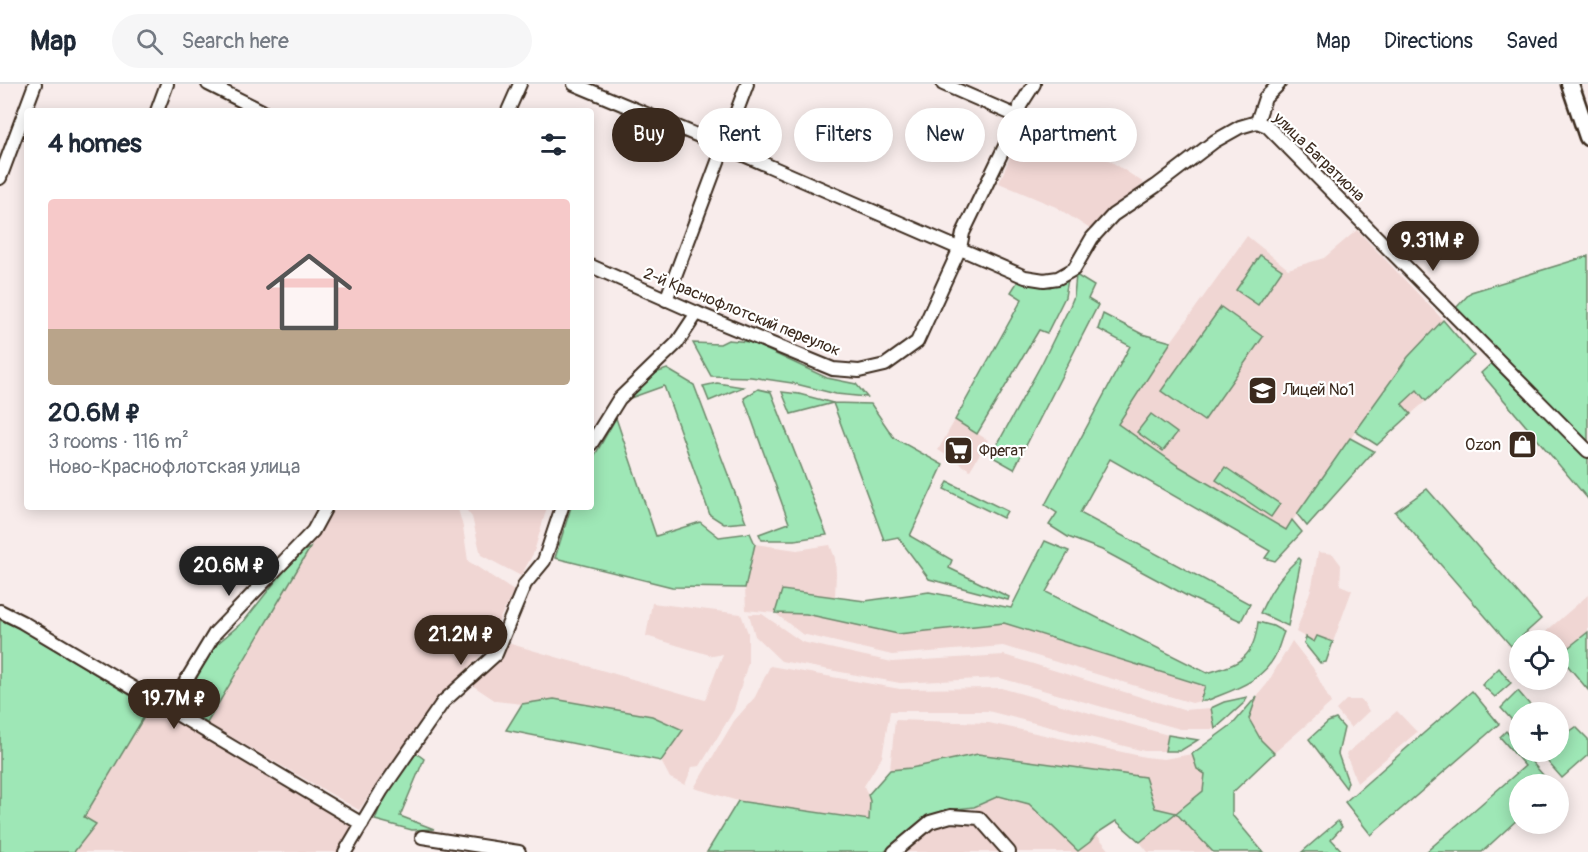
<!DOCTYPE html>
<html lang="en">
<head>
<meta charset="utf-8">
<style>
  body { margin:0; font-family:Pangolin,sans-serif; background:#f6f6f7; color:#1f2937; height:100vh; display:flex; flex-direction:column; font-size:22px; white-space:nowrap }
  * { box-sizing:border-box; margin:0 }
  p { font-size:20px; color:#747a83 }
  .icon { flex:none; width:33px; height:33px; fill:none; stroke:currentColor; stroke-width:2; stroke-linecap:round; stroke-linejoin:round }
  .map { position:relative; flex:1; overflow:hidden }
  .drawer { position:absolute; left:24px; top:24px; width:570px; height:402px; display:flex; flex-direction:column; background:#fff; border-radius:6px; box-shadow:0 3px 15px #0003 }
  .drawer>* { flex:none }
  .top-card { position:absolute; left:612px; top:24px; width:570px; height:54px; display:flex; gap:12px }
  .fabs { position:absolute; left:1509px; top:546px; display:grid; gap:12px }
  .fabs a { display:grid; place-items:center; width:60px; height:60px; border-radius:50%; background:#fff; box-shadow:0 3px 15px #0003; font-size:30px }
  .price { position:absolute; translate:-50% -51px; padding:0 14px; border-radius:21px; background:#3b2a1e; color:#fff; font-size:20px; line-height:39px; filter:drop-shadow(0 2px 3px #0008) }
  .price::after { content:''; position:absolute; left:50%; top:36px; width:18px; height:14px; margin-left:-9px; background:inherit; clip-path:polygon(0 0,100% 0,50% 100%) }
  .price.selected { background:#222; color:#fff }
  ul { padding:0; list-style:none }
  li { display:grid; align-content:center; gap:12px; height:318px; padding:0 24px }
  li+li { border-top:2px solid #e0e1e3 }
  li span { display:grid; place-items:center; height:186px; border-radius:6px; color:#555 }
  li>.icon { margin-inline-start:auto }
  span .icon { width:108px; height:108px; fill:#fffc; stroke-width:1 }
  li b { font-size:26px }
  h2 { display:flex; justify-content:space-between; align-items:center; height:72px; padding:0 24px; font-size:26px }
  .tag { padding:0 21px; border-radius:27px; background:#fff; box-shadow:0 3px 15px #0003; font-size:21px; line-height:54px }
  .tag.selected { background:#3b2a1e; color:#fff }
  header { display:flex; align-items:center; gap:36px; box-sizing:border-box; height:84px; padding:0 30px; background:#fff; border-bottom:2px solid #e0e1e3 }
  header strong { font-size:28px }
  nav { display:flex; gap:33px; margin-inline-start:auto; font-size:21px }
  .search { width:420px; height:54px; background:#f6f6f7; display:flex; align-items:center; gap:15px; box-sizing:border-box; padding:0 21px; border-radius:33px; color:#747a83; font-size:22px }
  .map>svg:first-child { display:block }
  .built { fill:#f0d6d3 }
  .green { fill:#9ee7b6; stroke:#6c886a; stroke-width:1.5 }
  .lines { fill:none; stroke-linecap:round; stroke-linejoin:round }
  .minor-casing { stroke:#3b2a1e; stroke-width:16 }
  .tertiary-casing { stroke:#3b2a1e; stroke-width:21 }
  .minor { stroke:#fff; stroke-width:12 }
  .tertiary { stroke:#fff; stroke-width:16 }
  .labels { text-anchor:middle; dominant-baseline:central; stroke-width:4.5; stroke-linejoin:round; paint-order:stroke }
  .street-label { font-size:16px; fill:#3b2a1e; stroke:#fff }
  .poi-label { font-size:16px; fill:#3b2a1e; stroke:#fff; text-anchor:start }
</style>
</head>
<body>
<header>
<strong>Map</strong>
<div class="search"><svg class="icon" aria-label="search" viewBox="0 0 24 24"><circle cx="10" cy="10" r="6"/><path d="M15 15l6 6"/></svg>Search here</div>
<nav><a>Map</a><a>Directions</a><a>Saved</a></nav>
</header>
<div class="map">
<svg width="1588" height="768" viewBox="0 0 1588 768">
  <rect width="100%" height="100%" fill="#f8eceb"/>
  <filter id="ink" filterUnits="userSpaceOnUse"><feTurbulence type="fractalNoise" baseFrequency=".0167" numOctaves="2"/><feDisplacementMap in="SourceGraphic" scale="12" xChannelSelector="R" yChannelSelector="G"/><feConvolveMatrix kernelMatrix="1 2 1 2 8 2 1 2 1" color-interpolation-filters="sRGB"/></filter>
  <g filter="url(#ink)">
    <g class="built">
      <path d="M1027 33 1052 42 1078 56 1144 99 1090 145 1056 123 999 99Z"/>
      <path d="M1357 146 1443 236 1408 273 1286 446 1177 381 1117 340 1171 258 1247 152 1288 185 1324 174Z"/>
      <path d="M1417 306 1426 317 1411 330 1401 320Z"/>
      <path d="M955 336 988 356 970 386 938 366Z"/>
      <path d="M334 423H454L458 425 463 443 468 477 514 507 481 571 432 622 359 726 207 639Z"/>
      <path d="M464 423H547L534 468 521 492 481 471 472 433Z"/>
      <path d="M755 460 797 466 830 461 835 474 836 490 835 513 783 506 775 529 806 530 898 550 1004 539 1205 603 1200 617 1192 619 1003 562 892 571 802 550 775 529 746 526 745 504Z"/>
      <path d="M1318 468 1333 470 1341 481 1340 501 1352 506 1333 558 1317 552 1314 558 1296 548 1312 502Z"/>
      <path d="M1588 511V548L1559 571 1558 556H1547L1542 551Z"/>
      <path d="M652 519 741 530 748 549V579L734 626 700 682 692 683 685 701 670 694 661 677 683 646 554 615 522 620 496 617 469 599 504 558 705 616 723 570 713 572 646 552Z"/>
      <path d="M749 530H762L802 558 892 578 1004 571 1183 626 1211 624 1215 645H1180L1000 594 900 599 781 577 755 552Z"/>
      <path d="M1292 557 1313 584 1331 619 1274 669 1261 656 1249 635 1257 612 1267 600Z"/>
      <path d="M770 582 900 605 1001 604 1168 651 1165 667H1144L988 627H890L882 673 864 702 870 717 869 736 738 717 694 704 734 637 755 613Z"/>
      <path d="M1346 616H1362L1369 627 1351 644 1336 626Z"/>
      <path d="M150 623 354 741 338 768H74L95 741 84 733Z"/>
      <path d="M1397 627 1417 648 1357 699 1346 670Z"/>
      <path d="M895 636 989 639 1145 673 1164 675 1192 670 1197 685 1205 690 1203 707 1177 729 1213 768H1148L1140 758 1175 729 911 684 890 686Z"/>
      <path d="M999 712 1029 720 1078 767 1090 758 1096 750 1111 768H1012L974 723Z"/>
      <path d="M974 737 1001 768H903L931 743Z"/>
    </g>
    <g class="green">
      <path d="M1260 171 1282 186 1258 221 1236 206Z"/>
      <path d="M1588 172V360L1456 224 1471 208Z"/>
      <path d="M1076 191 1094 202 1088 215 1098 221 1014 385 991 372 1042 279 1070 222 1074 212Z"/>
      <path d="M1068 195 1065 213 1047 249 1039 246 977 350 955 336 1022 215 1011 208 1018 197 1050 203Z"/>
      <path d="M1221 223 1263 253 1204 337 1161 307Z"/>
      <path d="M1103 230 1142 250 1171 258 1118 340 1177 381 1286 446 1292 436 1302 448 1275 477 1265 474 1270 467 1110 375 1080 429 1250 520 1241 537 1189 513 1102 466 1068 453 1049 441 1057 429 1045 421 1130 262 1098 245Z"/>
      <path d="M1443 236 1474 272 1426 317 1417 306 1402 320 1411 330 1377 361 1355 347 1408 273Z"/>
      <path d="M728 256 750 258 827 294 856 300 867 313 836 310 792 299 751 293 711 292 693 259 720 260Z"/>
      <path d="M1493 278 1588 374V415L1481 289Z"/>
      <path d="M667 285 694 301 746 438 724 440 710 431 664 302 622 317 650 291Z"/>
      <path d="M717 299 743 303 709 317 703 302Z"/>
      <path d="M758 305 771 308 827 451 795 456H762L759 450 789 439 744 314Z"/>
      <path d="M782 308 799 310 833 319 871 320 894 354 943 381 910 452 952 476 949 484 1009 513 1008 516 929 495 898 453 884 456 833 319 791 330Z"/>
      <path d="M1151 330 1177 349 1163 367 1137 348Z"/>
      <path d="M616 334 656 452 700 438 719 453 750 449 755 460 745 504 672 503 555 474 571 423H591V378Z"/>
      <path d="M1350 354 1374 367 1307 442 1297 430Z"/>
      <path d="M1225 383 1280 420 1271 433 1216 396Z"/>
      <path d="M948 398 1007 427 1003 434 944 405Z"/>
      <path d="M1427 405 1541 535 1511 562 1395 428Z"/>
      <path d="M1045 457 1069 467 1046 508 1207 589C1240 580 1254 574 1258 538L1273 542 1284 548C1281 555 1279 563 1276 570 1263 598 1232 606 1206 617H1200L1205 602 1004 539 898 550 806 530 775 529 782 506 865 517 929 508 1011 524Z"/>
      <path d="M310 464 207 639 192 629 188 611 203 581 217 560 245 536 297 470Z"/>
      <path d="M1299 474 1301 476 1288 542 1260 529C1270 507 1281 490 1299 474Z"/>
      <path d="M0 536 19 544 150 623 84 733 96 740 74 768H0Z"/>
      <path d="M1588 548V606L1559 571Z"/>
      <path d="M1317 552 1333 558 1326 578 1320 579 1304 559 1306 553 1314 558Z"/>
      <path d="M1499 584 1511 599 1495 613 1482 601Z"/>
      <path d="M1472 607 1499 640 1371 751 1345 718Z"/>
      <path d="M1518 607 1536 628H1520L1519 644 1501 624Z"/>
      <path d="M1257 612 1249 635 1261 656 1274 669 1232 709V731L1263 768H1213L1176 729 1140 758 1116 737 1096 750 1090 758 1078 767 1029 720 999 712 974 723 948 726 922 737 884 768H707L738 717 869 736 870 717 868 711 890 686 911 684 978 670 1145 693 1155 724 1176 729 1203 707 1205 690 1197 685 1192 670 1234 639Z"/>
      <path d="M1247 613 1245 618 1215 645 1211 624 1224 618Z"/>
      <path d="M554 615 652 632 683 646 661 677 506 646 522 620Z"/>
      <path d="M1336 635 1344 644 1338 670 1348 698 1346 704 1309 655 1328 638Z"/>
      <path d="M1576 643 1588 655V671L1562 694 1539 668H1558L1559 655Z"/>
      <path d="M1506 647 1519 663 1520 668H1523L1551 700H1520L1519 734 1482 768H1426L1525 682 1500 653Z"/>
      <path d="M1168 651 1198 656 1180 667H1165Z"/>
      <path d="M416 669 424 675 400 732 434 745 412 746 375 736 384 712Z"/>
      <path d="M1338 737 1342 743 1331 755 1343 768H1302Z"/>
    </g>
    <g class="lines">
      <defs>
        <g id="minor">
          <path d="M208 0 262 27"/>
          <path d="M574 0 723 62 1025 193 1044 196 1058 194 1074 185 1092 154 1113 131 1156 102 1215 57 1240 43 1257 38 1267 42 1588 367"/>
          <path d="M943 0 1019 33"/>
          <path d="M157 27 167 0"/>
          <path d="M508 27 520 0"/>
          <path d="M1257 38 1265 14 1279 0"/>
          <path d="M0 94 35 0"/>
          <path d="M591 182 697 229 833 285 859 287 885 281 917 258 960 164 963 149 1019 33 1020 22 1034 0"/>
          <path d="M666 216 747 0"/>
          <path d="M591 360 619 315 677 259 697 229"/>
          <path d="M0 527 22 538 362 740"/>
          <path d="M169 625 215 549 313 447 326 423"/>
          <path d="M422 753 519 768"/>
          <path d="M345 768 382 706 443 618 496 570 525 500 544 477 562 423"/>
          <path d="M894 768 930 738 951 732 979 734 1009 768"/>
        </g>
        <path id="tertiary" d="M1570 0 1588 53"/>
      </defs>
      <use href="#minor" class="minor-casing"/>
      <use href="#tertiary" class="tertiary-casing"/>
      <use href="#minor" class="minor"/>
      <use href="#tertiary" class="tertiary"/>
    </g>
  </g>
  <defs>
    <symbol id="school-square" viewBox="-11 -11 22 22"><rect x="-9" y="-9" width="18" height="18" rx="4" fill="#3b2a1e" stroke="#fff"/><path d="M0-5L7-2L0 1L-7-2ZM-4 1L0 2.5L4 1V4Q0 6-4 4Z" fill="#fff"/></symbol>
    <symbol id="shop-square" viewBox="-11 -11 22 22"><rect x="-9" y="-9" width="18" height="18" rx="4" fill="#3b2a1e" stroke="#fff"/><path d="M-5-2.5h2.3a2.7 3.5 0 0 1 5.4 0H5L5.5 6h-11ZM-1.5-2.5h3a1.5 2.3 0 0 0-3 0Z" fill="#fff"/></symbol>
    <symbol id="supermarket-square" viewBox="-11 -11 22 22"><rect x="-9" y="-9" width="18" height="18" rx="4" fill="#3b2a1e" stroke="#fff"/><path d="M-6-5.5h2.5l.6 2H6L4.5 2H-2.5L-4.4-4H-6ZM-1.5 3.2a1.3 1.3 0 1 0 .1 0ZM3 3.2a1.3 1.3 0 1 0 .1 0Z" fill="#fff"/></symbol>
  </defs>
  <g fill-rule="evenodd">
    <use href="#school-square" x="1246" y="290" width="33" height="33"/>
    <use href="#shop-square" x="1506" y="344" width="33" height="33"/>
    <use href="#supermarket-square" x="942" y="350" width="33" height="33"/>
  </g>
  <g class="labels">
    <g class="street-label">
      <text transform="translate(1319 73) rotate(44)">улица Багратиона</text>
      <text transform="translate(742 228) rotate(22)">2-й Краснофлотский переулок</text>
    </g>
    <g class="poi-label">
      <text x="1283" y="306">Лицей №1</text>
      <text x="1501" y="361" text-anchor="end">Ozon</text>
      <text x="979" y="367">Фрегат</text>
    </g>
  </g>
</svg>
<div class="fabs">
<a><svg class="icon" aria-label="locate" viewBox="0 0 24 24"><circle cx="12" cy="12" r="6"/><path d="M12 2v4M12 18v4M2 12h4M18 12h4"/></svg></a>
<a>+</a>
<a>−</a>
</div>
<b class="price" style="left:1433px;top:188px">9.31M ₽</b>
<b class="price selected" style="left:229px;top:513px">20.6M ₽</b>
<b class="price" style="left:461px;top:582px">21.2M ₽</b>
<b class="price" style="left:174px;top:646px">19.7M ₽</b>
<div class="top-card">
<a class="tag selected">Buy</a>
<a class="tag">Rent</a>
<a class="tag">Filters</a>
<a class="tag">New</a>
<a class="tag">Apartment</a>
</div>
<section class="drawer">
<h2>4 homes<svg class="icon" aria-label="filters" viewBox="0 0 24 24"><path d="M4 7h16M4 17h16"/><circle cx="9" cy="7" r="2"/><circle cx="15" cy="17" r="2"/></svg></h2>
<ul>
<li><span style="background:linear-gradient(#f6c9c9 70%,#b9a48a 0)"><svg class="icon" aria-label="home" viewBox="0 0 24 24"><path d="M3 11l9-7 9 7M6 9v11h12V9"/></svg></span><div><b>20.6M ₽</b><p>3 rooms · 116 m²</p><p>Ново-Краснофлотская улица</p></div></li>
</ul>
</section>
</div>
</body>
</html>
